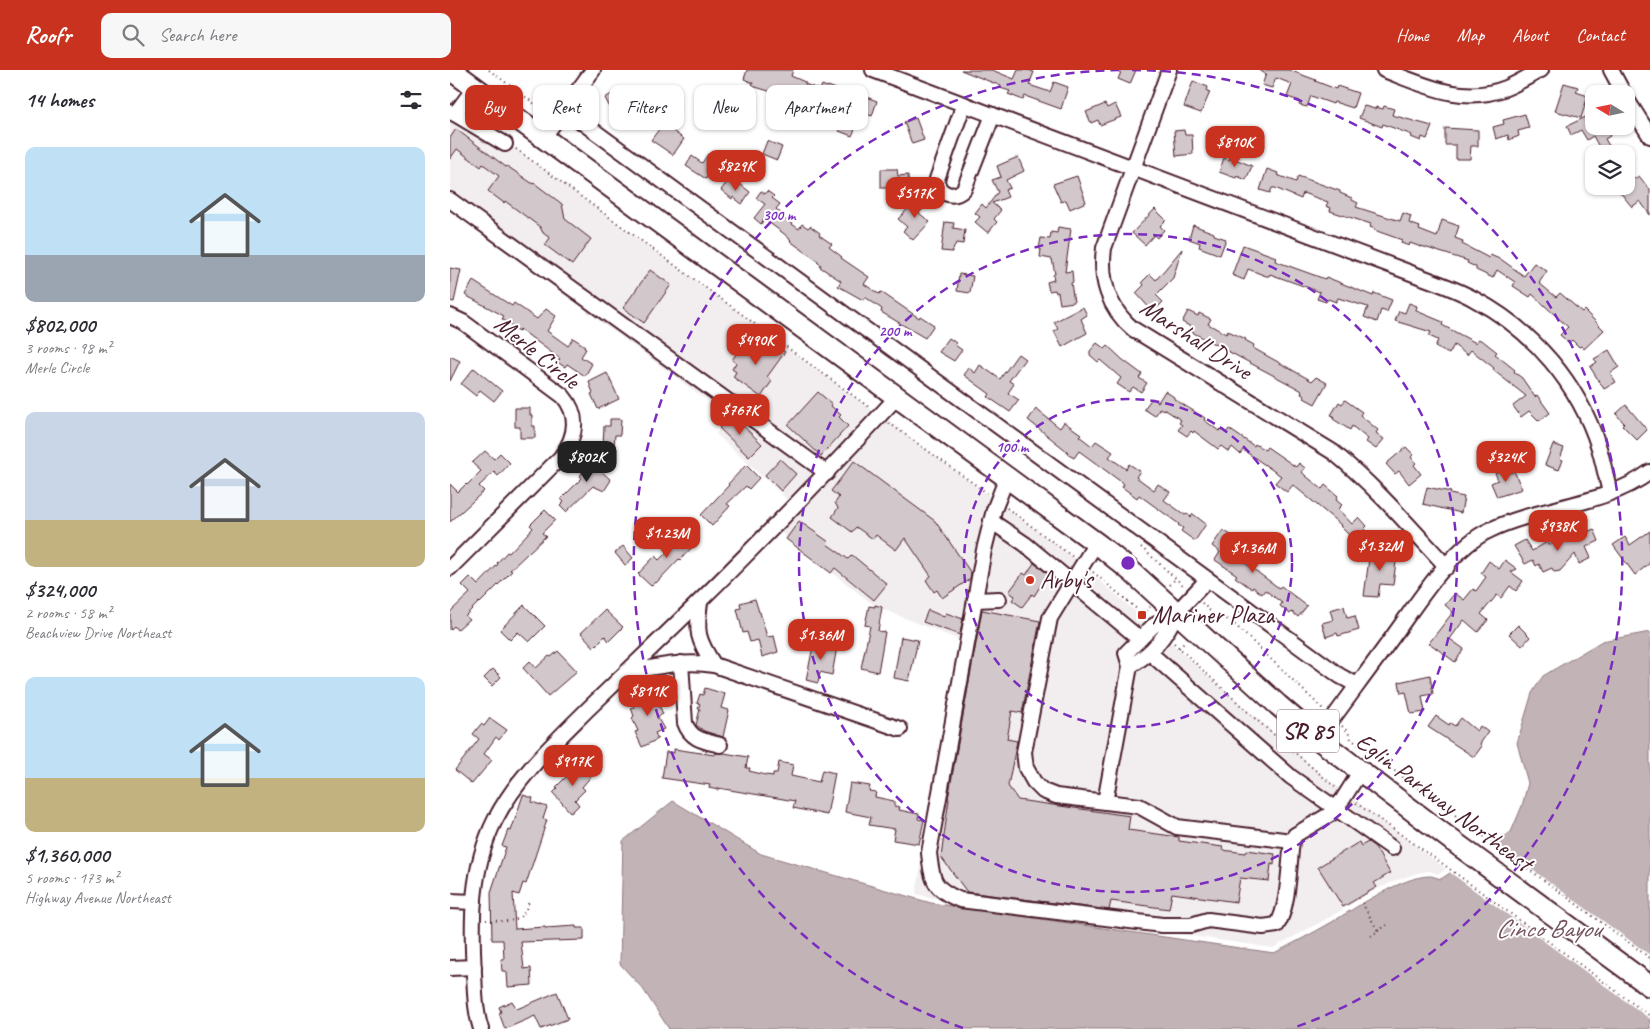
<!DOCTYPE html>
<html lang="en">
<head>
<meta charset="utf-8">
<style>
  body { margin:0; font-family:Caveat,sans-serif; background:#f7f7f7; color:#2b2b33; height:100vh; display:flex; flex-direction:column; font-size:19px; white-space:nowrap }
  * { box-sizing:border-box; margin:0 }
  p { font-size:16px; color:#7c7c81 }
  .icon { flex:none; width:28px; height:28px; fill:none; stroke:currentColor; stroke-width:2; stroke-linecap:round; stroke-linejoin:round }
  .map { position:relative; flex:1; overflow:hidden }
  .details { display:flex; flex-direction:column; background:#fff; width:450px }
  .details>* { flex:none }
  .hud { position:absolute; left:15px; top:15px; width:475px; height:45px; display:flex; gap:10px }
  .needle { width:32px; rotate:280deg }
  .controls { position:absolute; left:1135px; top:15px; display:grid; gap:10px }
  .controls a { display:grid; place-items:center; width:50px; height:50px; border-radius:10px; background:#fff; box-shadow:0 1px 4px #0004; font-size:25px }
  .price { position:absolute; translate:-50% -42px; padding:0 11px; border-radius:10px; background:#c8321e; color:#fff; font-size:16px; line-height:32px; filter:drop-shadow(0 1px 2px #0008) }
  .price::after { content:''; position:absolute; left:50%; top:30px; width:15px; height:11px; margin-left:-8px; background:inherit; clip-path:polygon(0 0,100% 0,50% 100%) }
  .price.on { background:#222; color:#fff }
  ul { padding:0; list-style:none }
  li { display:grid; align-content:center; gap:10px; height:265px; padding:0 25px }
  li span { display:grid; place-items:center; height:155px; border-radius:10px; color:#555 }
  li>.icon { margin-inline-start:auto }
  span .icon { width:90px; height:90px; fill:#fffc; stroke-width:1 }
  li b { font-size:21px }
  h2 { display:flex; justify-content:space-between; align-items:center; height:60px; padding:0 25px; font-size:21px }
  .pill { padding:0 18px; border-radius:10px; background:#fff; box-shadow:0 1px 4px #0004; font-size:18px; line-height:45px }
  .pill.on { background:#c8321e; color:#fff }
  header { display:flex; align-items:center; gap:30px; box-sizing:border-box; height:70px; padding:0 25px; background:#c8321e; color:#fff }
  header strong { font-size:24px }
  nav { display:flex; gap:28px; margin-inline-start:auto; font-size:18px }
  .search { width:350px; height:45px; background:#f7f7f7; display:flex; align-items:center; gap:12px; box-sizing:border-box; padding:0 18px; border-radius:10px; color:#7c7c81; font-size:19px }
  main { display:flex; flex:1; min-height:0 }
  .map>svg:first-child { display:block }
  .built { fill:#f2eeef }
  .water { fill:#c1b3b6; stroke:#91787e }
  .pier { fill:#fff }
  .building { fill:#d2c7cb; stroke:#4a1f2b }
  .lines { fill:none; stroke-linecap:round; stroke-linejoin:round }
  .minor-casing { stroke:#4a1f2b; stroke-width:18 }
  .highway-casing { stroke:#4a1f2b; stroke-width:24 }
  .path { stroke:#4a1f2b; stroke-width:2; stroke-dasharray:1 4; stroke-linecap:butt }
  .minor { stroke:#fff; stroke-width:14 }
  .highway { stroke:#fff; stroke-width:20 }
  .ring { fill:none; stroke:#7b2cbf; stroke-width:2.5; stroke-dasharray:9 6 }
  .poi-dot { fill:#c8321e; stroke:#fff; stroke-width:2 }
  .labels { text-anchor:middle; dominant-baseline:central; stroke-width:4; stroke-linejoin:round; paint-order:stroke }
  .shield { fill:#fff; stroke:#80626b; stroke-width:1 }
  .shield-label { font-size:24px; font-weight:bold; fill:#4a1f2b }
  .street-label { font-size:25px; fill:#4a1f2b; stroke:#fff }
  .poi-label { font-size:25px; fill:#4a1f2b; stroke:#fff; text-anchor:start }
  .water-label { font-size:26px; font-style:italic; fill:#74535c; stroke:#fff }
  .centre { fill:#7b2cbf; stroke:#fff; stroke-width:2.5 }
  .ring-label { font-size:15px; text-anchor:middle; font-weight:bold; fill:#7b2cbf; stroke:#fff; stroke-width:4; stroke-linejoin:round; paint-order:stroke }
</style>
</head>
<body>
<header>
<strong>Roofr</strong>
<div class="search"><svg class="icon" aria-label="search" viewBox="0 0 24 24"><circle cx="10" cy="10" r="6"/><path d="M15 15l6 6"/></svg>Search here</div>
<nav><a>Home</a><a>Map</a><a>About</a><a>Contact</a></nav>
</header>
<main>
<section class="details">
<h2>14 homes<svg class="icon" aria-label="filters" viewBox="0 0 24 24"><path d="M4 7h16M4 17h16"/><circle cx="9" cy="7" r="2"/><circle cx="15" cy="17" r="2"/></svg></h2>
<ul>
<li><span style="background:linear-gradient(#bfe0f5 70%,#9aa5b1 0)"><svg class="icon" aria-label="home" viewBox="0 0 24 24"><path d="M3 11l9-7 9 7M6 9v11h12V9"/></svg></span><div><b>$802,000</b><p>3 rooms · 98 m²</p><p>Merle Circle</p></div></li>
<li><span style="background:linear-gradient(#c9d6e8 70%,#c2b280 0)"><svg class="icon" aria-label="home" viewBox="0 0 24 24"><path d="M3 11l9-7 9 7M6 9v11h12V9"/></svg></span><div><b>$324,000</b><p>2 rooms · 58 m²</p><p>Beachview Drive Northeast</p></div></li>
<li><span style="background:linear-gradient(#bfe0f5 65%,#c2b280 0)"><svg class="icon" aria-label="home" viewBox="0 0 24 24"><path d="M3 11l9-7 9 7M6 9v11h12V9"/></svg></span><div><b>$1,360,000</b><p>5 rooms · 173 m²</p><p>Highway Avenue Northeast</p></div></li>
</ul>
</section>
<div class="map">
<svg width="1200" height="959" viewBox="0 0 1200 959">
  <rect width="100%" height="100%" fill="#fff"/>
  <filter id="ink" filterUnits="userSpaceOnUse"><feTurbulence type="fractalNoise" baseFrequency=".02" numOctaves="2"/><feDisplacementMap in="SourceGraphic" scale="10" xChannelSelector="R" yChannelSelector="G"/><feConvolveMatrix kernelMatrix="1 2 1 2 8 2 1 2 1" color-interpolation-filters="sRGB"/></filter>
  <g filter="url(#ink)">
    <g class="built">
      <path d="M0 30 425 342 340 432 266 364 278 346 0 140Z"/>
      <path d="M435 349 623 487 872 705 996 799 989 804 979 801 967 803 942 812 920 823 880 847 823 878 483 828 466 824 509 570 425 536 329 461Z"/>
    </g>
    <path class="water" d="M1200 562V959H219L193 919 170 894 173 771 223 731 311 784 481 833 824 883C844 873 863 863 882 852 905 838 953 806 980 806 983 806 987 808 991 809L1061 762 1072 736 1078 713 1067 673 1082 623 1093 606 1152 571Z"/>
    <path class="pier" d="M1043 771 1200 885V949L998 801Z"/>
    <g class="building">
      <path d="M297 0H343L341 6 355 12V14L370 20 372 15 377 17 378 16 402 25V22L427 31 422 46 416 44 415 47 411 46 402 66 389 61 397 39 367 29 366 33 346 26 342 36 320 27 322 22 302 16 303 13 294 9Z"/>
      <path d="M511 0H542L564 9 568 0H578L584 2 579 15 600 22 604 12 618 17 611 39 575 26 573 30 558 24 560 21 550 18 551 16Z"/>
      <path d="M672 0H686L680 14 668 9Z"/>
      <path d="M808 0H839L866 10 865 11 886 19 887 16 908 23 903 38 884 32 883 34 861 26 857 37 849 35 850 31 837 27 842 14 826 8 822 18 812 15 816 4Z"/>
      <path d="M743 11 758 17 757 21 760 22 751 43 734 37Z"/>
      <path d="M1114 13 1128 17 1126 22 1138 26 1131 48 1105 41Z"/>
      <path d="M170 19 175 28 178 26 185 38 179 42 182 48 169 55 155 28Z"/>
      <path d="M655 34 657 38 665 34 671 47 650 55 648 50 641 53 636 42Z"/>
      <path d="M914 36 925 39 926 37 933 39 934 36 944 39 942 45 982 56 977 69 972 67 971 71 961 67 962 65 933 54 932 57 909 48Z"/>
      <path d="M1144 43V56H1154L1160 66 1155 69 1164 84H1153L1143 66 1137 70 1131 60 1121 65 1117 56Z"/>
      <path d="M1075 44 1079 58 1068 61 1069 66 1059 70 1058 65 1046 69 1043 57 1054 54 1053 50Z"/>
      <path d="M466 48 474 70 462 74 454 52Z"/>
      <path d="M213 54 234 69 223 85 201 70Z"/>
      <path d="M995 58 1028 60V76H1021L1020 89H1006V75H995Z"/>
      <path d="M6 59 56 97 57 96 83 114 84 113 112 134 115 149 141 169 122 195 95 175 100 168 93 163 90 157 55 131 54 133 38 121 49 106 33 94 31 97 7 79 0 89V68Z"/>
      <path d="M734 60 735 65H742L743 84 726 86 724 61Z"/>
      <path d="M317 71 332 77 327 90 312 84Z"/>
      <path d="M258 84 268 91 256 109 236 96 242 86 252 93Z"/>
      <path d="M568 87 574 101 556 110 560 118 555 120 558 127 542 133 551 140 544 149 547 152 538 163 525 152 530 147 525 143 532 134 536 138 548 122 542 110 551 107 547 96Z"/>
      <path d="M780 87 802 96 796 110 787 106 786 108 769 102 774 88 779 90Z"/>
      <path d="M1176 97 1184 109 1189 106 1200 120V145L1190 131 1182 137 1165 116H1176Z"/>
      <path d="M431 99H447L448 106 458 105 459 124 440 125 439 118H431Z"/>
      <path d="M817 99 828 103 827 105 846 112 848 106 890 121V123L902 128V130L908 133 906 137 931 145 950 151 953 143 961 146 959 153 970 157 969 160 987 167 992 150 1009 156 1005 168 1013 171 1012 174 1039 188 1040 185 1052 190 1074 206 1084 193 1097 201 1089 213 1106 227 1110 223 1132 242 1134 240 1154 260 1134 279 1131 276 1129 277 1122 270 1119 273 1110 265 1118 257 1082 224 1080 227 1063 216 1065 212 1047 200 1043 208 1026 200V197L1017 193 1018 191 971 176V177L960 173 959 176 951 173 952 170 924 160 925 159 920 157 921 154 880 141 881 138 876 136 878 132 853 123 851 129 825 118H822L820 123 810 120Z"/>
      <path d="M627 106 636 132 620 139 616 130 611 132 603 114Z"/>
      <path d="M278 111 283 115 286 111 300 122 292 134 283 127 282 129 271 120Z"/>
      <path d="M311 121 315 124 317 121 324 126 322 128 330 134 326 139 333 145 332 147 349 159 352 154 358 158 360 156 370 163 369 165 382 174 379 177 392 187 391 188 419 207 414 214 429 224 431 222 469 248 470 246 484 255 475 268 431 242 432 239 415 227 413 230 388 216 391 211 370 197 371 195 367 192 368 191 340 171 341 170 333 163 314 149 311 154 304 148 315 134 306 128Z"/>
      <path d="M470 126 478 134 469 143 480 152 463 170 453 161 457 157 448 149Z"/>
      <path d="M705 139 716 150 710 156 714 160 707 168 704 165 695 175 682 163Z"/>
      <path d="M495 152 504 153 503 158 515 160 513 174 506 173 502 182 491 181Z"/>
      <path d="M743 155 764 163V165L776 169 770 185 749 177 750 173 739 169Z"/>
      <path d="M608 157 621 159 615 202 622 201 623 212 621 213 624 232 610 234 608 222 606 223 605 220 599 221 597 212 604 210 603 205 605 204 602 189 590 187 591 179H589L591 168 600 169 601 162 607 163Z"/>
      <path d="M793 175 826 187 825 191 875 209 876 207 923 226 924 223 942 230 937 242 931 240 927 252 914 247 918 237 888 228 886 232 878 229 876 232 867 229 870 222 820 204 819 206H816L798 199 794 210 782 205Z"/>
      <path d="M732 179 723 208 706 225 713 232 703 242 686 223 694 215 692 212 700 204 706 210Z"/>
      <path d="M0 198 11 200 4 232 0 231Z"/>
      <path d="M200 200 221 215 194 253 173 238Z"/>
      <path d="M509 204 523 206 520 223 507 221Z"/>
      <path d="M23 211 62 236 64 233 87 249 96 239 106 246 97 261 118 276 123 268 135 276 134 278 136 279 131 287 142 294 135 306 117 294 115 297 107 292 110 289 70 259 69 261 52 249 54 246 15 225Z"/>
      <path d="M959 233 967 236 966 240 969 242 993 252 992 255 1026 273 1028 269 1033 271 1047 282 1045 284 1065 300 1064 302 1072 308 1085 327 1087 325 1100 343 1089 351 1079 341 1071 347 1063 336 1076 326 1043 300 1044 298 1021 280 1017 285 1004 275 999 284 985 277 988 270 979 266 981 262 945 251 949 241 955 243Z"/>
      <path d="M633 237 637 245 631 249 637 263 612 277 604 261 608 259 604 252Z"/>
      <path d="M738 241 748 246 749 243 761 249 758 254 776 264 778 261 796 269 795 270 804 275 803 278 862 311 866 307 877 313 865 334 854 328 855 326 851 324 852 321 847 318 740 261 741 257 732 252Z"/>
      <path d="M499 268 506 273 505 275 512 280 504 291 489 282Z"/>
      <path d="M297 269 315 282 322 273 335 282 317 307 322 311 311 327 283 307 286 302 282 299 286 293 282 290Z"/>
      <path d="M647 273 655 279 658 276 673 290 692 304 689 308 697 313 691 322 683 317 679 322 667 314 671 308 650 290 648 292 640 285V281Z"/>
      <path d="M1159 280 1169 297 1160 303 1166 312 1154 319 1140 297 1147 292 1144 289Z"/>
      <path d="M568 284 575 289 559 311 564 314 558 323 569 330 560 342 538 327 540 324 514 305 519 298 525 303 530 295 550 309Z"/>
      <path d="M0 286 10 291 0 311Z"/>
      <path d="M24 298 52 321 44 331 30 320 26 326 11 314Z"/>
      <path d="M157 303 169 329 148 339 141 324 143 323 139 312Z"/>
      <path d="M715 321 724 327V329L755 348 754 350 769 361 771 359 776 363 779 359 804 376 805 374 815 380 817 377 846 397 849 393 855 398 852 402 856 406 872 419 875 415 888 426 886 430 892 435 888 439 902 454 909 447 917 456 914 459 918 464 907 473 890 456 891 455 843 415 837 422 825 413 831 406 805 388 793 380 790 384 782 377 779 382 771 376 768 379 744 361 743 363 741 361 737 366 728 360 732 355 729 353 731 350 714 339 713 340 710 338 705 346 694 339 702 328 708 332Z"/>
      <path d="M368 322 382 334 381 336 391 345 389 347 398 356 371 386 338 355Z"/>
      <path d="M895 330 912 342 910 345 928 360 926 363 934 369 926 379 916 372 918 369 902 356 900 360 883 349 884 346 881 345 889 332 892 334Z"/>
      <path d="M1176 335 1197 360 1187 370 1172 355 1174 353 1166 344Z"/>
      <path d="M65 338H80V345H82V356H85V368H70V357H65Z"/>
      <path d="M586 339 610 358 614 352 631 364 629 366 642 376 646 371 663 382 659 387 676 399 679 394 690 401 686 407 704 420 708 414 720 422 714 430 735 445 737 444 741 447 743 444 756 454 745 471 731 461 733 458 728 455 729 454 689 425 687 428 672 417 674 414 629 381 624 388 617 384 618 382 578 350Z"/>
      <path d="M282 345 312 374 299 387 269 358Z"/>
      <path d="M160 349H171L170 365H165L164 376H153L154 356H160Z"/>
      <path d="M1103 374 1114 378 1110 389 1113 390 1109 400 1095 395Z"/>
      <path d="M956 377 964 385 961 387 966 393 964 395 971 404 959 414 949 401 945 404 936 394Z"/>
      <path d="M35 381 44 389 50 383 60 393 48 406 44 402 29 416 34 421 0 452V414L8 422 16 414 17 415 31 401 22 393Z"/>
      <path d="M145 385 156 394 151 401 161 410 154 421 143 416 116 442 110 436 114 432 111 429 132 408 130 406Z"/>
      <path d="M330 389 346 404 331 421 315 405Z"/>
      <path d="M404 391 485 451 521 503 520 509 492 528 487 520 484 522 476 510 481 506 455 468 446 480 426 465 423 469 406 457 402 462 382 447 388 438 385 433 389 427 381 421Z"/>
      <path d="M296 395 309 408 299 419 296 416 277 434 280 436 262 456 251 445 279 415 278 414Z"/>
      <path d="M1058 398 1060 403 1064 401 1072 419 1047 427 1041 413 1048 410 1045 403Z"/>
      <path d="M977 417 1001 422 1000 424 1014 427 1011 443 973 434Z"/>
      <path d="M95 440 105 450 92 463 96 466 60 500 62 501 30 533 29 532 15 546 19 549 7 560 4 556 0 560V542L20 523 12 515 20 507 28 515 48 494 47 493 57 482 59 483 83 458 80 455Z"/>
      <path d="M349 451 379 472 377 474 398 489 402 485 437 514 424 530 385 498 381 503 336 469Z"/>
      <path d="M231 459 246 473 230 490 229 489 206 513 205 512 201 516 188 504 205 486 209 490 227 472 223 468Z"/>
      <path d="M1144 459 1149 471 1136 477 1141 488 1129 494 1125 484 1110 501 1104 502 1102 498 1093 502 1089 494 1086 496 1083 490 1075 494 1064 476 1075 470 1082 481 1097 472 1098 475 1118 466 1120 469Z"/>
      <path d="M773 460 792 472 785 483 790 485 788 488 829 518 831 516 857 536 848 547 842 542 840 544 830 536 832 533 815 520 812 524 803 517 802 519 785 507 787 505 765 490 770 482 762 476Z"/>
      <path d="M1200 461V493L1185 505 1163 475 1175 467 1180 475Z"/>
      <path d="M173 476 183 488 175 495 165 483Z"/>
      <path d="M920 481 947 484 943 515 930 514 928 527 914 526Z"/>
      <path d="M1055 490 1067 499 1061 502 1073 511 1066 521 1060 516 1051 528 1047 525 1031 544 1038 550 1028 562 1014 550 1000 569 1014 579 1005 592 979 573 1003 542 995 535 1005 523 1014 530 1023 519 1026 521 1036 507 1031 503 1039 491 1049 499Z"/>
      <path d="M584 493 598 504 584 526 582 524 572 537 562 530 565 526 559 522 573 503 576 505Z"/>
      <path d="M305 529 309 542H310L317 567 324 566 328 582 312 587 308 570 300 572 297 562 293 563 287 539 291 538 290 533Z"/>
      <path d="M74 535 95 556 79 572 68 562 60 570 50 560Z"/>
      <path d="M425 535 432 537 428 561 435 562 428 602 411 598 420 556 415 555 419 536 425 537Z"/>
      <path d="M894 536 897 548 905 546 909 560 888 566 887 563 876 567 872 553 883 550 880 540Z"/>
      <path d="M155 540 173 557 159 571 155 566 144 577 131 563Z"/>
      <path d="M478 540 494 547 496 543 513 549 510 565 473 552Z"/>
      <path d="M532 540 590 551 572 643 562 641 557 669 567 671 558 716 568 730 680 746 678 760 729 767V771L773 777 772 780 796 783 797 780 825 784 824 795 821 794 819 811 790 808 786 832 722 823 719 839 661 831 659 840 517 822 491 787 499 729H498Z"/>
      <path d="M1068 555 1080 567 1072 576 1059 564Z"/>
      <path d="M451 567 468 570 459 611 444 608Z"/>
      <path d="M364 572 387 577 382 605 370 602 368 613 356 610Z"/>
      <path d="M108 581 127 601 98 626 73 598 80 591 86 598 99 586 101 587Z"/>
      <path d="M43 599 51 607 42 616 34 608Z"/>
      <path d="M980 605 983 624 972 626 975 642 961 644 956 622 951 623 949 612Z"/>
      <path d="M255 618 275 624 271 638 279 640 273 667 254 661 246 655 250 639H248L250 634 247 633 250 624 253 625Z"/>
      <path d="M209 620 215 632 209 635 213 644 207 647 214 659 205 663 208 669 192 677 185 662 188 661 182 648 184 646 181 638 184 637 181 631 199 622 200 625Z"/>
      <path d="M986 646 999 655 1000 653 1005 656 1011 648 1027 661 1030 656 1038 662 1030 674 1032 676 1024 687 978 657Z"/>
      <path d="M40 648 57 660 49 670 46 667 34 684 42 690 22 714 5 700 29 669 23 664 31 654 34 656Z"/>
      <path d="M224 679 265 685V683H274L298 687 296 698H300L299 701 316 705 323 706V703H327L329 692 343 695 341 706 369 712 372 700 385 703 377 745 343 738 345 731 268 718V720L259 718 260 715 212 708 216 682 224 683Z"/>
      <path d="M135 694 144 703 132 717 135 720 125 730 129 735 121 743 103 723 108 718 106 717 125 698 128 701Z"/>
      <path d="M400 713 420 716 419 721 426 722 425 727 444 731V736L450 737 449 740 469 744 468 749 474 750 469 774 443 770 445 759 419 755 421 747 395 742Z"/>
      <path d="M73 725 83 728 82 732 97 737 93 749 97 750 76 814 73 813 69 825 63 823 65 859 95 857V858L126 856V858H134V870L71 872 74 899 81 898 82 915 58 917 57 903 56 901H52L51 889H54L53 870H42L41 822 56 777 52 776 58 760 61 761Z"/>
      <path d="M909 772 911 776 918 772 925 777 940 803 924 813 927 817 893 837 868 797Z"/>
      <path d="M107 922 118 949 91 959 85 946 55 959 49 943 51 942 49 937 62 931 67 939Z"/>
    </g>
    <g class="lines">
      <defs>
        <g id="minor">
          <path d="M423 0 961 203C982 211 1004 218 1024 229 1083 260 1129 314 1149 378 1153 392 1156 407 1160 422"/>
          <path d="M719 0 654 178C650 209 658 238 683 259L883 382C925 416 960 457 997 497"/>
          <path d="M934 0C974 15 1013 35 1056 18 1068 13 1079 6 1091 0"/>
          <path d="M1161 0 1174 24"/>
          <path d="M1176 28 1200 66"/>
          <path d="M514 34 487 109C487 124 504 130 514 119L543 45"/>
          <path d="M114 39 890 606 907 615"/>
          <path d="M0 42 5 44 25 17"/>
          <path d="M5 44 55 74"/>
          <path d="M93 68 143 0"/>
          <path d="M0 130 377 403"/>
          <path d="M0 246 13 252 113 326C130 346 126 367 111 387L0 498"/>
          <path d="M557 407 544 440 534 480 479 783C482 810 483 819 510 830L712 855H741L758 850 813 857 827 855C839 837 839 793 842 771L845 765 882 743 893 729 910 702"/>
          <path d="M541 451 575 474 690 569"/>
          <path d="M646 473 600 548 574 682 576 698 584 712 593 721 606 726 689 736 727 757 842 771"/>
          <path d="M525 530 549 529"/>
          <path d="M250 532C246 562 247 569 264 595"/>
          <path d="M700 583 841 707 942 778"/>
          <path d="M231 593 235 653C241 670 255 671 270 675"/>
          <path d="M680 596C702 584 717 565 727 542"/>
          <path d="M177 602C206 597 234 590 264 595L450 659"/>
          <path d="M868 669C893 634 919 600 944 565 968 532 1002 477 1040 460 1091 436 1154 436 1200 402"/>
          <path d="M655 732 680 596 676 583 703 556 727 542 757 510"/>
          <path d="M0 831 24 832"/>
          <path d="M0 898 24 897"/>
          <path d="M31 959C25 941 25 922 24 903 21 851 21 798 45 750 67 707 103 674 137 640 164 614 191 588 218 562 297 486 373 407 447 327"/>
        </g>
        <path id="highway" d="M1 0 649 475 682 502 828 635 868 669 1000 769 1200 916"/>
      </defs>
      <use href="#minor" class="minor-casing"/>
      <use href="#highway" class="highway-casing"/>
      <g class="path">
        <path d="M39 0 97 43"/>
        <path d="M66 79 420 338"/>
        <path d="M439 353 537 423"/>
        <path d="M557 438 623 487"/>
        <path d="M691 477 734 516"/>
        <path d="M643 502 695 546"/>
        <path d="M720 515 726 508"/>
        <path d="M752 533 763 544 781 551 873 639"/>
        <path d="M693 545 700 537"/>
        <path d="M724 573 801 645 886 718"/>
        <path d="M729 578 736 571"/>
        <path d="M892 656 898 662 901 669 1200 888"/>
        <path d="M906 733 986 789 1200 946"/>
        <path d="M912 833 928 861 921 866"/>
        <path d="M36 850C45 850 64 854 71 846 75 843 77 836 79 832"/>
        <path d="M928 861 937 855"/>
      </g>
      <use href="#minor" class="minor"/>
      <use href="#highway" class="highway"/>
    </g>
  </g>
  <g class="ring">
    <circle cx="678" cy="493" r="164"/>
    <circle cx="678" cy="493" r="329"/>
    <path d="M513 958A493 493 0 0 1 674 0M682 0A493 493 0 0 1 843 958"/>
  </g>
  <g class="poi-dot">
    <circle cx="580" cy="510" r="5"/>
    <rect x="687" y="540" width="10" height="10" rx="2.5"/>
  </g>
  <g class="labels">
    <rect class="shield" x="827" y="639.5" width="62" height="43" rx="4"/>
    <g class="shield-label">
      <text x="858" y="661">SR 85</text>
    </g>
    <g class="street-label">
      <text transform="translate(746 269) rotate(33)">Marshall Drive</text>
      <text transform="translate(87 282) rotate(39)">Merle Circle</text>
      <text transform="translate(994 732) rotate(37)">Eglin Parkway Northeast</text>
    </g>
    <g class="poi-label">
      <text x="590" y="510">Arby's</text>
      <text x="702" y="545">Mariner Plaza</text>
    </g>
    <g class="water-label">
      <text x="1098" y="858">Cinco Bayou</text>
    </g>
  </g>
  <circle cx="678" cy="493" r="8" class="centre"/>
  <g class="ring-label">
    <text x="329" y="150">300 m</text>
    <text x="445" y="266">200 m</text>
    <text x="562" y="382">100 m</text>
  </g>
</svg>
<div class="controls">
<a><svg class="needle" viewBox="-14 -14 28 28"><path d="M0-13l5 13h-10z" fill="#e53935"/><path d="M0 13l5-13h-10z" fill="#7c7c81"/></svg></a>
<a><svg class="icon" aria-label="layers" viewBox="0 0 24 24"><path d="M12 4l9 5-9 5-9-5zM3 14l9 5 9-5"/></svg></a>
</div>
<b class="price" style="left:785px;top:98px">$810K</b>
<b class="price" style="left:286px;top:122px">$829K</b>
<b class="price" style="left:465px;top:149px">$517K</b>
<b class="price" style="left:306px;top:296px">$490K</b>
<b class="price" style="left:290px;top:366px">$767K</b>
<b class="price on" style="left:137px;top:413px">$802K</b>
<b class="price" style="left:1056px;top:413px">$324K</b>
<b class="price" style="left:1108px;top:482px">$938K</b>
<b class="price" style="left:217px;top:489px">$1.23M</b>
<b class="price" style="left:930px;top:502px">$1.32M</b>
<b class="price" style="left:803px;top:504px">$1.36M</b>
<b class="price" style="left:371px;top:591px">$1.36M</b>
<b class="price" style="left:198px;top:647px">$811K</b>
<b class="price" style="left:123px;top:717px">$917K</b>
<div class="hud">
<a class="pill on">Buy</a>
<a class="pill">Rent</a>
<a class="pill">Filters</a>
<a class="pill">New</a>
<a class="pill">Apartment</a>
</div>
</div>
</main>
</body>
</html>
